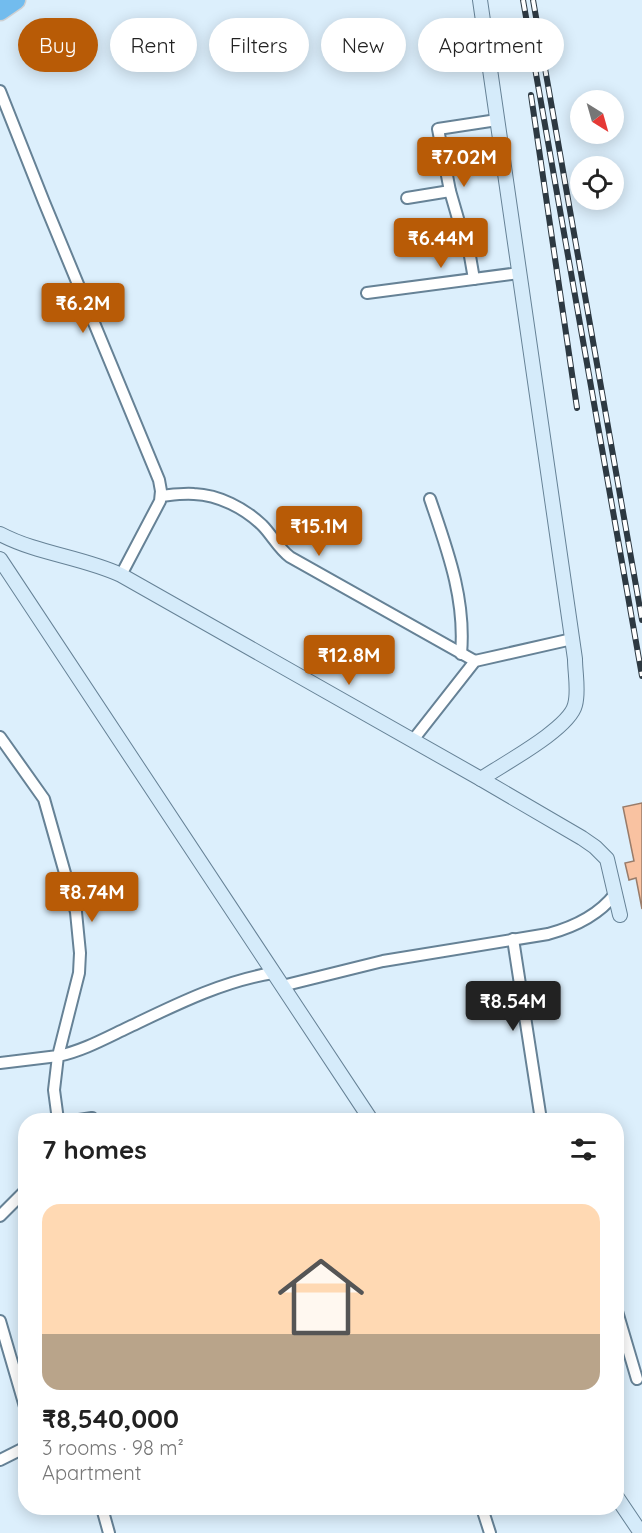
<!DOCTYPE html>
<html lang="en">
<head>
<meta charset="utf-8">
<style>
  body { margin:0; font-family:Quicksand,sans-serif; background:#f6f6f6; color:#222; height:100vh; display:flex; flex-direction:column; font-size:22px; white-space:nowrap }
  * { box-sizing:border-box; margin:0 }
  p { font-size:20px; color:#767676 }
  .icon { flex:none; width:33px; height:33px; fill:none; stroke:currentColor; stroke-width:2; stroke-linecap:round; stroke-linejoin:round }
  .map { position:relative; flex:1; overflow:hidden }
  .panel { position:absolute; left:18px; top:1113px; width:606px; height:402px; display:flex; flex-direction:column; background:#fff; border-radius:24px; box-shadow:0 3px 15px #0003 }
  .panel>* { flex:none }
  .hud { position:absolute; left:18px; top:18px; width:606px; height:54px; display:flex; gap:12px }
  .needle { width:39px; rotate:143deg }
  .buttons { position:absolute; left:570px; top:90px; display:grid; gap:12px }
  .buttons a { display:grid; place-items:center; width:54px; height:54px; border-radius:50%; background:#fff; box-shadow:0 3px 15px #0003; font-size:30px }
  .price { position:absolute; translate:-50% -51px; padding:0 14px; border-radius:6px; background:#b85b06; color:#fff; font-size:20px; line-height:39px; filter:drop-shadow(0 2px 3px #0008) }
  .price::after { content:''; position:absolute; left:50%; top:36px; width:18px; height:14px; margin-left:-9px; background:inherit; clip-path:polygon(0 0,100% 0,50% 100%) }
  .price.active { background:#222; color:#fff }
  ul { padding:0; list-style:none }
  li { display:grid; align-content:center; gap:12px; height:318px; padding:0 24px }
  li span { display:grid; place-items:center; height:186px; border-radius:18px; color:#555 }
  li>.icon { margin-inline-start:auto }
  span .icon { width:108px; height:108px; fill:#fffc; stroke-width:1 }
  li b { font-size:26px }
  h2 { display:flex; justify-content:space-between; align-items:center; height:72px; padding:0 24px; font-size:26px }
  .pill { padding:0 21px; border-radius:27px; background:#fff; box-shadow:0 3px 15px #0003; font-size:21px; line-height:54px }
  .pill.active { background:#b85b06; color:#fff }
  .map>svg:first-child { display:block }
  .building { fill:#f9c2a1; stroke:#997c6a; stroke-width:1.5 }
  .lines { fill:none; stroke-linecap:round; stroke-linejoin:round }
  .street-casing { stroke:#668296; stroke-width:14 }
  .secondary-casing { stroke:#668296; stroke-width:16 }
  .highway-casing { stroke:#ced0d2; stroke-width:21 }
  .street { stroke:#fff; stroke-width:10 }
  .secondary { stroke:#d5ebfa; stroke-width:14 }
  .highway { stroke:#72bcee; stroke-width:18 }
  .rail-casing { stroke:#2d3942; stroke-width:6 }
  .rail { stroke:#fff; stroke-width:4; stroke-dasharray:11; stroke-linecap:butt }
</style>
</head>
<body>
<div class="map">
<svg width="642" height="1533" viewBox="0 0 642 1533">
  <rect width="100%" height="100%" fill="#dceffc"/>
  <path class="building" d="M642 803V909L636 878 629 880 625 863 634 861 623 807Z"/>
  <g class="lines">
    <defs>
      <g id="street">
        <path d="M0 91 44 202 159 480 161 491 160 501 121 575"/>
        <path d="M407 198 450 191"/>
        <path d="M474 279 467 239 461 229 450 191 438 129 497 120"/>
        <path d="M367 293 519 273"/>
        <path d="M161 496C171 495 183 493 194 494 219 495 244 508 262 525 272 535 278 548 290 557L475 661"/>
        <path d="M430 499C447 549 466 599 461 654"/>
        <path d="M0 737 44 799 76 912 80 953 79 973 58 1056 0 1063"/>
        <path d="M413 740 475 661 572 639"/>
        <path d="M513 939 541 1120"/>
        <path d="M282 986 383 961 548 934C574 927 598 916 615 894"/>
        <path d="M58 1120 54 1090 58 1056C82 1051 104 1039 127 1028 173 1006 222 981 273 973"/>
        <path d="M79 1120 92 1118 93 1120"/>
        <path d="M0 1216 26 1190"/>
        <path d="M616 1308 637 1379"/>
        <path d="M0 1321 26 1410"/>
        <path d="M0 1460 26 1447"/>
        <path d="M102 1508 109 1533"/>
        <path d="M482 1508 490 1533"/>
      </g>
      <g id="secondary">
        <path d="M480 0 575 659C575 673 579 691 575 705 569 729 503 764 481 779"/>
        <path d="M0 534C38 554 82 557 121 575L481 779 582 838 595 847 607 859 620 915"/>
        <path d="M0 559 371 1120"/>
        <path d="M616 1496 641 1533"/>
      </g>
      <path id="highway" d="M0 11 16 0"/>
    </defs>
    <use href="#street" class="street-casing"/>
    <use href="#secondary" class="secondary-casing"/>
    <use href="#highway" class="highway-casing"/>
    <use href="#street" class="street"/>
    <use href="#secondary" class="secondary"/>
    <use href="#highway" class="highway"/>
    <defs>
      <g id="rail">
        <path d="M523 0 642 676"/>
        <path d="M533 0 642 620"/>
        <path d="M531 95 577 408"/>
      </g>
    </defs>
    <use href="#rail" class="rail-casing"/>
    <use href="#rail" class="rail"/>
  </g>
</svg>
<div class="buttons">
<a><svg class="needle" viewBox="-14 -14 28 28"><path d="M0-13l5 13h-10z" fill="#e53935"/><path d="M0 13l5-13h-10z" fill="#767676"/></svg></a>
<a><svg class="icon" aria-label="locate" viewBox="0 0 24 24"><circle cx="12" cy="12" r="6"/><path d="M12 2v4M12 18v4M2 12h4M18 12h4"/></svg></a>
</div>
<b class="price" style="left:464px;top:188px">₹7.02M</b>
<b class="price" style="left:441px;top:269px">₹6.44M</b>
<b class="price" style="left:83px;top:334px">₹6.2M</b>
<b class="price" style="left:319px;top:557px">₹15.1M</b>
<b class="price" style="left:349px;top:686px">₹12.8M</b>
<b class="price" style="left:92px;top:923px">₹8.74M</b>
<b class="price active" style="left:513px;top:1032px">₹8.54M</b>
<div class="hud">
<a class="pill active">Buy</a>
<a class="pill">Rent</a>
<a class="pill">Filters</a>
<a class="pill">New</a>
<a class="pill">Apartment</a>
</div>
<section class="panel">
<h2>7 homes<svg class="icon" aria-label="filters" viewBox="0 0 24 24"><path d="M4 7h16M4 17h16"/><circle cx="9" cy="7" r="2"/><circle cx="15" cy="17" r="2"/></svg></h2>
<ul>
<li><span style="background:linear-gradient(#ffd9b3 70%,#b9a48a 0)"><svg class="icon" aria-label="home" viewBox="0 0 24 24"><path d="M3 11l9-7 9 7M6 9v11h12V9"/></svg></span><div><b>₹8,540,000</b><p>3 rooms · 98 m²</p><p>Apartment</p></div></li>
</ul>
</section>
</div>
</body>
</html>
